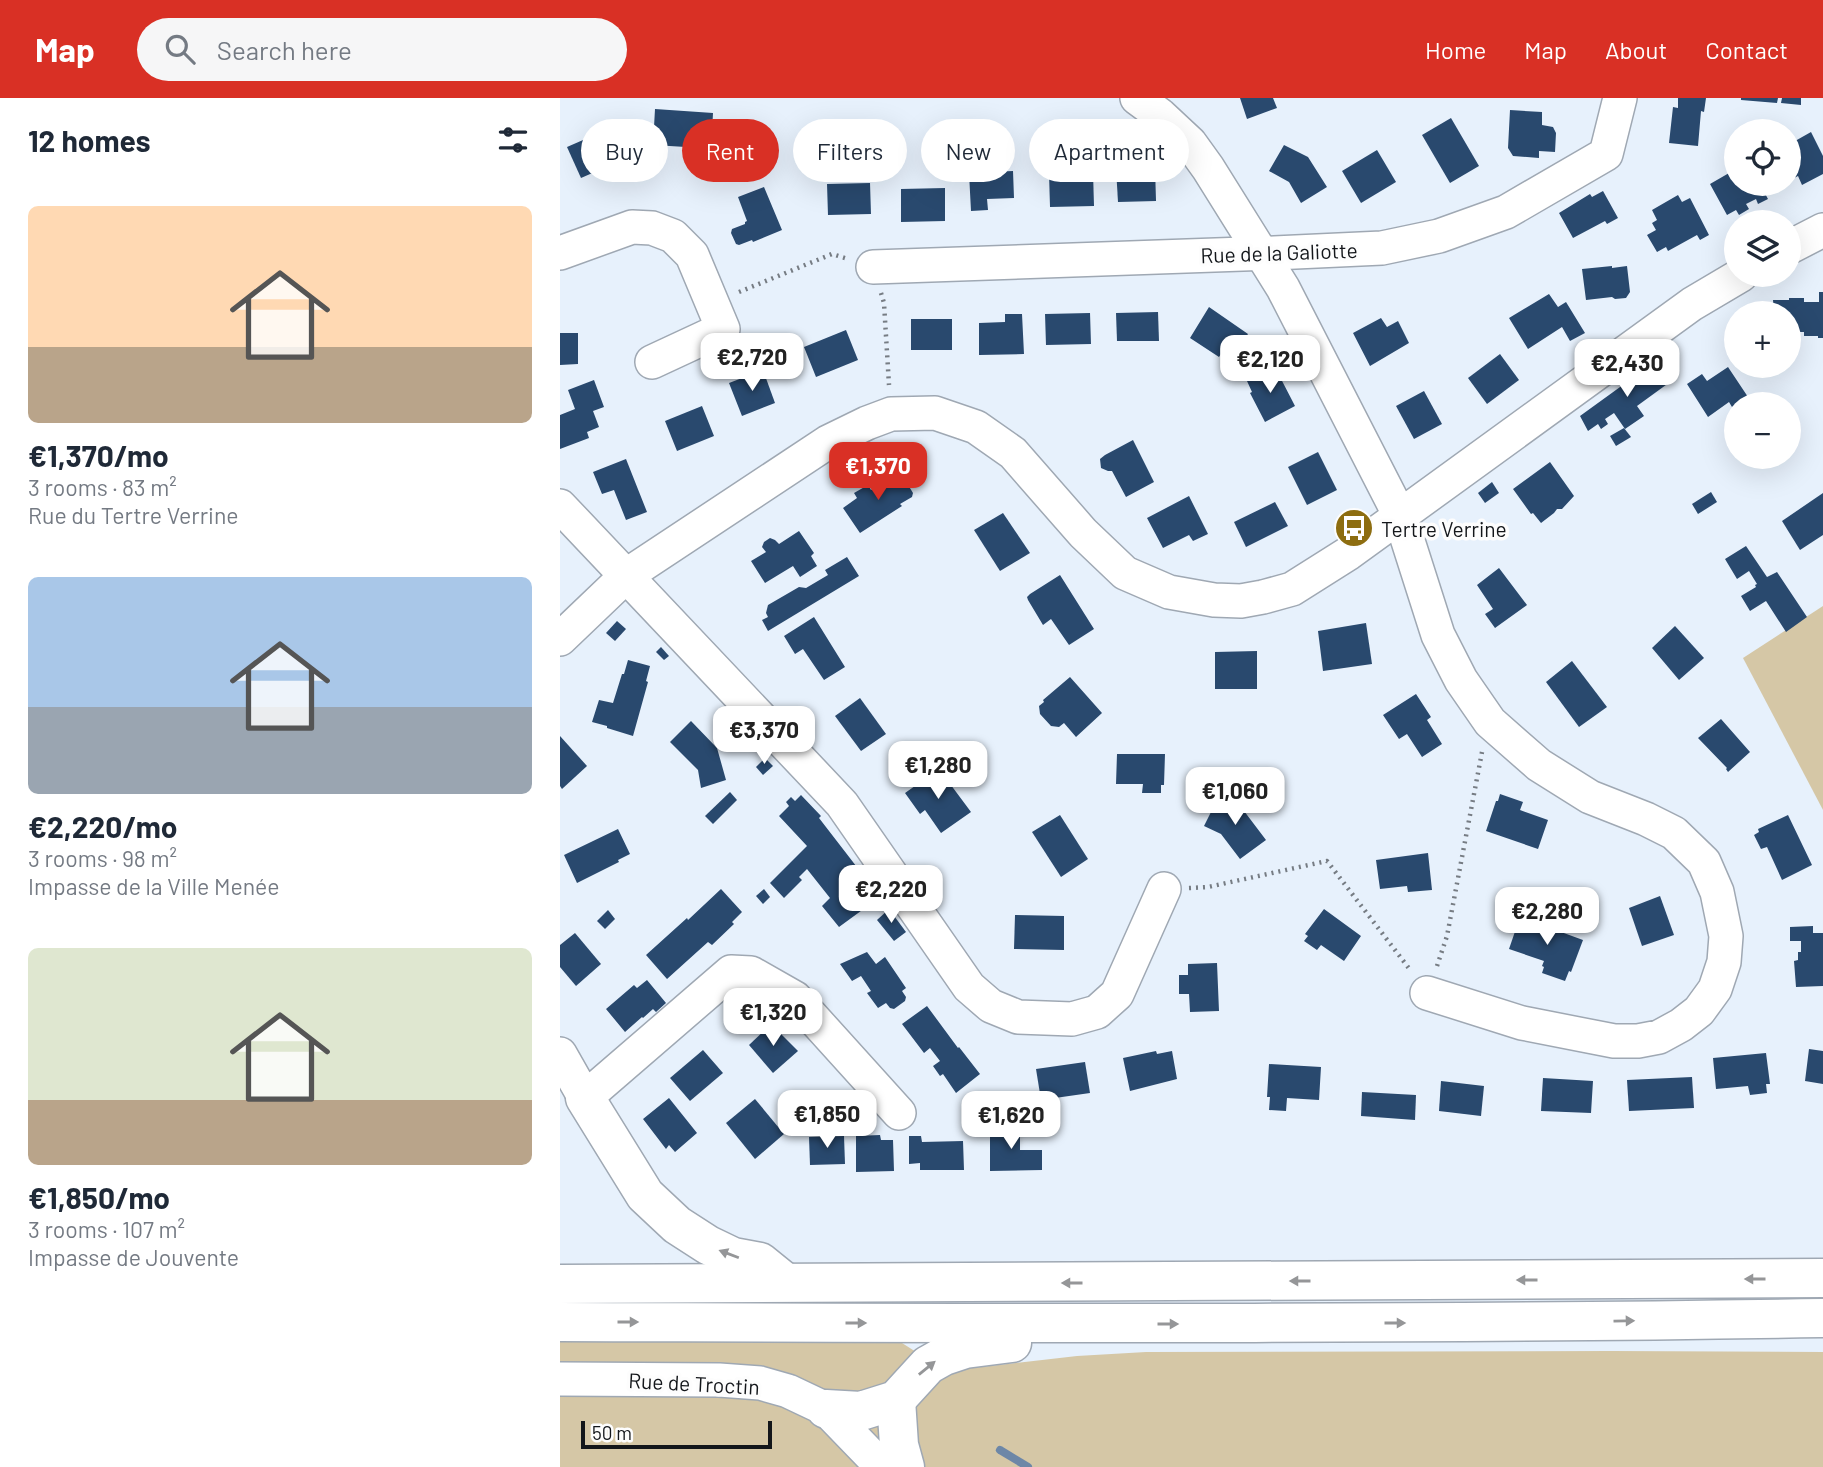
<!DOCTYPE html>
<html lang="en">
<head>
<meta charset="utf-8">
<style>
  body { margin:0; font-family:Barlow,sans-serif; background:#f6f6f7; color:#1f2937; height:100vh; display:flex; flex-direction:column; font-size:26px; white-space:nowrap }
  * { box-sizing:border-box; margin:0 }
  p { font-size:23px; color:#747a83 }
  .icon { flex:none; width:38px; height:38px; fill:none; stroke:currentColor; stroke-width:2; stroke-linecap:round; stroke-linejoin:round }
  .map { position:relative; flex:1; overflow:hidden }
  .panel { display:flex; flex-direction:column; background:#fff; width:560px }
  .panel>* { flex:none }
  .banner { position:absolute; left:21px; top:21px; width:665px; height:63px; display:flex; gap:14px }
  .tools { position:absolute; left:1164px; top:21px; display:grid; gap:14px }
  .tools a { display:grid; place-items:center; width:77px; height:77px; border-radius:50%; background:#fff; box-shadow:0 7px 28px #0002; font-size:35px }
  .scale { position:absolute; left:21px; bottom:18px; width:191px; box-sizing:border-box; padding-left:7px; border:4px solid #13161a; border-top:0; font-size:19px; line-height:24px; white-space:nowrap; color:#13161a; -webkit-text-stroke:5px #fdfdfd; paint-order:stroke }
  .price { position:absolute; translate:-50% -60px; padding:0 16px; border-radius:14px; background:#fff; color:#222; font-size:23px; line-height:46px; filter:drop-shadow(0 2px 4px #0008) }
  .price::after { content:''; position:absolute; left:50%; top:42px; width:21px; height:16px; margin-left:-10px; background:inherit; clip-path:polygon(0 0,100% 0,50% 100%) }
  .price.active { background:#d93025; color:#fff }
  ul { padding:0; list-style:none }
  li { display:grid; align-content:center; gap:14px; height:371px; padding:0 28px }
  li span { display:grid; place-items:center; height:217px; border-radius:10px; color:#555 }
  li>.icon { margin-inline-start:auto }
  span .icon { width:126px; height:126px; fill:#fffc; stroke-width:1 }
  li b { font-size:30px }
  h2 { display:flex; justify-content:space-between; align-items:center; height:84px; padding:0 28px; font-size:30px }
  .chip { padding:0 24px; border-radius:32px; background:#fff; box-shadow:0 7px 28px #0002; font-size:24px; line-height:63px }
  .chip.active { background:#d93025; color:#fff }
  header { display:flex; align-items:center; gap:42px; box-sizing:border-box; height:98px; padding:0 35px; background:#d93025; color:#fff }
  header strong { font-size:33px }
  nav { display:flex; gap:38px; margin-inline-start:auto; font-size:24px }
  .search { width:490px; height:63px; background:#f6f6f7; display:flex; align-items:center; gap:18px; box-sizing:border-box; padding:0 24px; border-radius:38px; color:#747a83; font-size:26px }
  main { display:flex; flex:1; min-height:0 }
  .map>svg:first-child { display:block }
  .green { fill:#d5c7a6 }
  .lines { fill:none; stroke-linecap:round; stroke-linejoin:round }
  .stream { stroke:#6d87a7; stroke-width:8 }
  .building { fill:#29496e }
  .minor-casing { stroke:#9fa8b3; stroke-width:36 }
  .major-casing { stroke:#9fa8b3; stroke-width:41 }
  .path { stroke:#767c83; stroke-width:4.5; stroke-dasharray:2 5; stroke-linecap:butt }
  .minor { stroke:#fff; stroke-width:33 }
  .major { stroke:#fff; stroke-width:38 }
  .oneway { fill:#959698 }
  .labels { text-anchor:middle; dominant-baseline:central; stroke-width:7; stroke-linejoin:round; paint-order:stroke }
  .street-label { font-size:21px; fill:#13161a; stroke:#fdfdfd }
  .poi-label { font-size:21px; fill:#13161a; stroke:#fdfdfd; text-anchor:start }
</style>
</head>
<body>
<header>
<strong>Map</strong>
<div class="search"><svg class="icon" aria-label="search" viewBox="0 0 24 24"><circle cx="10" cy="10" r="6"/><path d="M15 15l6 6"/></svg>Search here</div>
<nav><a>Home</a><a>Map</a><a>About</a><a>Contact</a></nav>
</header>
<main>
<section class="panel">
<h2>12 homes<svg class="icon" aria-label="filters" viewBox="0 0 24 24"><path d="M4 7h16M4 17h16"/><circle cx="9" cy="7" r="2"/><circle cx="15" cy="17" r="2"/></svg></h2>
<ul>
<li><span style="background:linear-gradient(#ffd9b3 65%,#b9a48a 0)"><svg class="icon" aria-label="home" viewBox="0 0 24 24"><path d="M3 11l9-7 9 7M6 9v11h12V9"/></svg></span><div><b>€1,370/mo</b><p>3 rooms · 83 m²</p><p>Rue du Tertre Verrine</p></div></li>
<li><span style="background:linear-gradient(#a9c7e8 60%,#9aa5b1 0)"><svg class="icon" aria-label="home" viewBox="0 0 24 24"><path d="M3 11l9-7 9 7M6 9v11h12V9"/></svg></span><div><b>€2,220/mo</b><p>3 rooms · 98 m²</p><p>Impasse de la Ville Menée</p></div></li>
<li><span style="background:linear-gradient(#dfe7d0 70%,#b9a48a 0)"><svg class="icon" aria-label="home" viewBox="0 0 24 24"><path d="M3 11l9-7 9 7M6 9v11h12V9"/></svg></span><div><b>€1,850/mo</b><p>3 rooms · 107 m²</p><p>Impasse de Jouvente</p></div></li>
</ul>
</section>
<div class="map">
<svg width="1263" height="1369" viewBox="0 0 1263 1369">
  <rect width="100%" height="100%" fill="#e7f1fc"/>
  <g class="green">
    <path d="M1263 508V712L1183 560Z"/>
    <path d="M0 1243 342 1245 386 1273 517 1258 586 1254 1051 1253 1263 1254V1369H0Z"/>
  </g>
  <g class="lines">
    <path class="stream" d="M440 1352 468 1369"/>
  </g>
  <g class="building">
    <path d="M680 0H713L717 10 687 21Z"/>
    <path d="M1118 0H1146L1144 14 1141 13 1138 48 1109 45 1113 9 1118 10Z"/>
    <path d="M1181 0H1218L1217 5 1181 2Z"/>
    <path d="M1222 0H1241V7L1221 5Z"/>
    <path d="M95 11 153 15 151 54 126 52V49L93 47Z"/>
    <path d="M950 12 982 14V27L993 29 996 35 995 54 979 53V60L953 58 948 50Z"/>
    <path d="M891 20 919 68 890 85 862 37Z"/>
    <path d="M46 32 60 63 21 80 7 49Z"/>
    <path d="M1251 34 1263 58V76L1242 87 1238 78 1228 83V47Z"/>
    <path d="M724 47 748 59 767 89 741 105 729 84 709 73Z"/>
    <path d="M817 52 836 84 801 105 782 73Z"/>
    <path d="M595 69 596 103 558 104 556 70Z"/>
    <path d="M1176 71V86H1200L1208 101 1198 106 1196 101 1186 106 1189 111 1179 117 1176 112 1167 117 1150 86Z"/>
    <path d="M453 73 454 100 427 101 428 112 411 113 409 75Z"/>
    <path d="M533 74 534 108 490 109 489 75Z"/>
    <path d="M310 85 311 116 268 117 267 86Z"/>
    <path d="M204 89 222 132 193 144 192 142 179 147 176 146 171 135 172 131 185 126V124L187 123 178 99Z"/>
    <path d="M385 90V123L341 124V91Z"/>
    <path d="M1043 93 1058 120 1047 126 1045 123 1013 140 999 115 1030 96 1032 99Z"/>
    <path d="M1118 97 1122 104 1130 100 1149 137 1140 142 1137 137 1108 153 1106 149 1097 154 1087 137 1096 132 1092 125 1097 122 1092 112Z"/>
    <path d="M1052 168V170L1067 168 1070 194 1066 200 1055 201 1052 199 1026 202 1022 171Z"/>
    <path d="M1259 194H1263V240H1258V238H1244V234H1228V215H1214L1213 202H1229V200H1244V204H1259Z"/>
    <path d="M989 196 998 209 1006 204 1025 235 1010 243 1002 229 968 251 949 220Z"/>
    <path d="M649 209 688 236 671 263 661 256 659 259 630 240Z"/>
    <path d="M598 214 599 243H557L556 215Z"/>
    <path d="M530 215 531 246 486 247 485 216Z"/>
    <path d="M445 216H462L464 256 419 257V225L445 224Z"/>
    <path d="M821 220 827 229 838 223 849 245 810 268 793 235Z"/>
    <rect x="351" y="221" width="41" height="31"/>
    <path d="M286 232 298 262 256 279 244 249Z"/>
    <path d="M0 235H18V266L0 267Z"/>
    <path d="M940 256 959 282 927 306 908 280Z"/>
    <path d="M1096 263 1110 284 1077 308 1084 318 1065 331 1054 315 1045 321 1048 326 1041 331 1038 326 1028 333 1020 318Z"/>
    <path d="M1168 269 1188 299 1172 309 1169 304 1148 319 1127 286 1142 276 1147 283Z"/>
    <path d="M713 270 718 281 720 279 735 308 705 324 690 295 692 294 687 283Z"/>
    <path d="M203 272 215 305 182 318 169 285Z"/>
    <path d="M34 282 44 309 33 313 39 329 27 334 29 340 0 351V317L15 311 8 292Z"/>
    <path d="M864 293 882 326 854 341 836 308Z"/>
    <path d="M142 308 154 338 117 353 105 323Z"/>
    <path d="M1064 330 1071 339 1056 348 1050 338Z"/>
    <path d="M573 342 594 384 566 399 552 373H548L541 370 540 361 545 357Z"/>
    <path d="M758 354 777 392 747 407 728 369Z"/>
    <path d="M66 361 87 414 66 422 54 392 42 396 33 374Z"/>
    <path d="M990 364 1014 398 1002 411H997L994 415 981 425 973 415 971 416 953 391Z"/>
    <path d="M338 376 342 377 353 395 352 399 340 406 342 408 300 435 283 410 297 400 294 395 308 387 311 392Z"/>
    <path d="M932 384 939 395 925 405 918 395Z"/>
    <path d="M1151 394 1157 404 1138 416 1132 406Z"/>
    <path d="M1263 395V437L1240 452 1222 423Z"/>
    <path d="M629 398 648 436 633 443 629 437 603 450 587 420Z"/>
    <path d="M715 404 728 428 686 449 674 424Z"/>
    <path d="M443 415 470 455 440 473 414 432Z"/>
    <path d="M239 433 254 455 251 458 257 468 240 479 233 468 205 485 191 463 206 454 202 449 204 444 210 440 215 442 219 446Z"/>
    <path d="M1186 448 1207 479 1217 474 1247 519 1226 534 1206 503 1190 513 1181 498 1196 489 1195 487 1197 486 1189 473 1177 481 1165 461Z"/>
    <path d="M287 459 299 478 208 533 202 522 208 519 206 515 208 507 239 489 246 490 268 477 265 472Z"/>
    <path d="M939 470 967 507 935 530 925 516 933 511 917 487Z"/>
    <path d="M500 477 534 531 509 547 491 521 483 527 468 502 467 499 470 496Z"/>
    <path d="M254 519 285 569 264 582 243 551 235 556 224 538Z"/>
    <path d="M57 523 66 531 55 543 46 535Z"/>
    <path d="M806 525 812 566 763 573 758 533Z"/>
    <path d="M1115 528 1144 560 1119 582 1092 550Z"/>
    <path d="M101 549 109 558 104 562 96 554Z"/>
    <path d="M697 553V591H655V554Z"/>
    <path d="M68 562 90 568 86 583 88 584 73 638 47 630V628L32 624 39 602 53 605 62 576H64Z"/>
    <path d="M1012 563 1047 609 1019 629 986 584Z"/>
    <path d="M510 579 542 615 516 639 504 625 499 629 491 628 480 616 479 608 484 604 483 602Z"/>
    <path d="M856 596 871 619 867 622 882 646 862 659 847 636 839 641 823 617Z"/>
    <path d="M300 600 326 636 301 653 275 618Z"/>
    <path d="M1161 621 1190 654 1168 674 1166 671 1167 670 1138 640Z"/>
    <path d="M131 623 157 650 166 682 141 690 138 672 110 644Z"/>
    <path d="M0 638 27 668 2 691 0 688Z"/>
    <path d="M557 656H605L604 687H601V695H582L583 686H556Z"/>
    <path d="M205 660 213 668 203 677 196 669Z"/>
    <path d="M379 671 411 714 381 735 365 712 360 716 345 695Z"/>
    <path d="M170 694 177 702 153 726 145 718Z"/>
    <path d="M940 696 963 704 960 712 988 722 978 751 926 733 936 703H938Z"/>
    <path d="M241 697 261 718 259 720 320 799 279 829 262 808 270 800 247 771 239 779 242 782 224 800 210 785 247 748 219 718 229 708 226 704 231 699 235 703Z"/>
    <path d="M659 698 681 709 706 742 680 761 661 736 644 728Z"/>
    <path d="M500 717 528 761 501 779 472 734Z"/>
    <path d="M1228 717 1252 767 1222 782 1207 749 1201 751 1194 737 1199 734 1198 731Z"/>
    <path d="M58 731 70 756 58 762 59 764 17 785 4 757Z"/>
    <path d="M868 755 872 792 848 794 847 788 820 791 816 762Z"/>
    <path d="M161 791 182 814 172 824 174 826 152 847 148 844 107 881 86 857 127 820 128 822Z"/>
    <path d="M204 791 210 799 203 806 196 798Z"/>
    <path d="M1100 798 1114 837 1082 848 1069 810Z"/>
    <path d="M329 811 346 834 334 843 317 822Z"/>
    <path d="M764 811 801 838 784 863 761 847 757 852 744 843 748 838 745 836Z"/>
    <path d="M48 812 55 821 45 831 37 823Z"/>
    <path d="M455 817 504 818V852L454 851Z"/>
    <path d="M960 819 1023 842 1011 874 1009 873 1005 883 982 875 984 869 982 868 984 863 949 851Z"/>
    <path d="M1253 828V835H1263V888L1236 889 1234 863 1238 862V854H1241V843H1230V829Z"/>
    <path d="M15 835 41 866 16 888 0 869V847Z"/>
    <path d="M307 854 316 866 325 859 346 890 342 893 346 899 345 903 334 911 330 910 326 905 318 910 307 895 311 893 301 878 292 883 280 866Z"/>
    <path d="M657 865 659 913 630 914 629 896H619V877H628V866Z"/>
    <path d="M87 882 106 905 96 914 93 911 83 920 82 919 65 934 46 911 74 887 77 890Z"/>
    <path d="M367 908 398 950 399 949 420 976 396 995 383 976 380 978 373 968 380 963 370 950 364 955 342 926Z"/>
    <path d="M211 926 238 953 213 975 189 947Z"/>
    <path d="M1249 951 1263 953V986L1245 983Z"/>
    <path d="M143 952 163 975 130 1003 110 980Z"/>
    <path d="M596 953 597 956 612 953 617 981 570 993 563 960Z"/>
    <path d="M1206 955 1210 986H1206L1207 995 1190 997 1188 988 1156 991 1153 960Z"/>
    <path d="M525 964 530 995 481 1002 476 971Z"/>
    <path d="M709 966 761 969 759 1002 727 1000 726 1013 709 1012 710 999H707Z"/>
    <path d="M1132 979 1134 1010 1069 1013 1067 982Z"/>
    <path d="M983 980 1033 983 1031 1015 981 1013Z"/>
    <path d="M881 983 924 988 921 1018 879 1013Z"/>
    <path d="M802 994 856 997 855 1022 801 1018Z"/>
    <path d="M109 1000 137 1035 115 1054 109 1047 106 1051 83 1021Z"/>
    <path d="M195 1001 224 1036 195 1061 166 1025Z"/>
    <path d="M430 1028H460V1052H482V1072L430 1073Z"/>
    <path d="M320 1037 321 1042H333L334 1073 296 1074V1038Z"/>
    <path d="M284 1038 285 1066 250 1067 249 1039Z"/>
    <path d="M349 1038H361L362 1044 403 1043 404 1072H360V1065L349 1066Z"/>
  </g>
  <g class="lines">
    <defs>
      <g id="minor">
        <path d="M577 0 600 17 630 45 648 70 723 190 840 418 878 537 901 582 930 624 979 667 1030 699 1086 721 1114 735 1144 764 1157 794 1166 838 1164 864 1155 891 1139 913 1121 927 1099 939 1078 943H1054L962 925 867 895"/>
        <path d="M1228 150 1263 132"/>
        <path d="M0 155 72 129 92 130 113 138 132 157 163 231 92 264"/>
        <path d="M313 169 714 155 822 150 879 138 946 114 1046 56 1060 0"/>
        <path d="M0 408 282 706 409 889 431 908 458 919 512 921 537 914 557 896 604 791"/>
        <path d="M0 541 67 477 268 344 307 325 331 316 375 315 416 329 453 355 523 435 565 475 609 494 654 502 681 503 703 499 732 491 789 455 1132 206 1181 177"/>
        <path d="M0 956 25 1000 171 874 191 875 235 900 339 1015"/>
        <path d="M0 1281 159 1282 200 1285 228 1293 266 1311 322 1369"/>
      </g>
      <g id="major">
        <path d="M25 1000 85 1097 117 1127 148 1147 173 1159 200 1164 221 1181"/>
        <path d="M0 1186 1263 1180"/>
        <path d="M0 1224C421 1225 842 1227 1263 1220"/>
        <path d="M336 1302 339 1347 345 1369"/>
        <path d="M266 1311 301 1313 336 1302 368 1267 384 1258 405 1251 452 1245"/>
      </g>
    </defs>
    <use href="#minor" class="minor-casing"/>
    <use href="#major" class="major-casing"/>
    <g class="path">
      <path d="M179 194 272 156 288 161"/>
      <path d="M321 195 324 205 329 287"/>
      <path d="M629 790 648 789 767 763 851 873"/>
      <path d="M877 868 887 838 922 654"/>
    </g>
    <use href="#minor" class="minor"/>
    <use href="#major" class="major"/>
  </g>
  <defs><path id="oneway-solid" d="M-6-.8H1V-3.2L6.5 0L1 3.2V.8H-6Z" transform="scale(1.75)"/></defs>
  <g class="oneway">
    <use href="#oneway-solid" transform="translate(169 1156) rotate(-159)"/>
    <use href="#oneway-solid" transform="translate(1195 1181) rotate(180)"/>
    <use href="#oneway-solid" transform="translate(967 1182) rotate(180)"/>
    <use href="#oneway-solid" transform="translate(740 1183) rotate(180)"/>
    <use href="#oneway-solid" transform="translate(512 1185) rotate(180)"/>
    <use href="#oneway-solid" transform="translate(1064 1223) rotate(-1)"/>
    <use href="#oneway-solid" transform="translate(68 1224)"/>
    <use href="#oneway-solid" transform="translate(296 1225)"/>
    <use href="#oneway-solid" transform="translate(835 1225)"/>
    <use href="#oneway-solid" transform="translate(608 1226)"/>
    <use href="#oneway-solid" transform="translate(367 1270) rotate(-39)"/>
  </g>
  <defs>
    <symbol id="bus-disc" viewBox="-11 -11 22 22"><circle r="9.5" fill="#8d6d10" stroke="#fdfdfd"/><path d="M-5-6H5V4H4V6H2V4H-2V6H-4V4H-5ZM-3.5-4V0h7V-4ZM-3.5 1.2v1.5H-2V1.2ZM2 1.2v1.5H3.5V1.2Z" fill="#fff"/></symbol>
  </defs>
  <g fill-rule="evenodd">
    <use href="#bus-disc" x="772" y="408" width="44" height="44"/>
  </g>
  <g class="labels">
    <g class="street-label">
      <text transform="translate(719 154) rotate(-2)">Rue de la Galiotte</text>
      <text transform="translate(134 1285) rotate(3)">Rue de Troctin</text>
    </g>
    <g class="poi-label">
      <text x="821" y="430">Tertre Verrine</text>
    </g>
  </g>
</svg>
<div class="tools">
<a><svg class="icon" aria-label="locate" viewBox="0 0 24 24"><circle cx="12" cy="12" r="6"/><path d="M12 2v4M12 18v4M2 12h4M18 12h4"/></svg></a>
<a><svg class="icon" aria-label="layers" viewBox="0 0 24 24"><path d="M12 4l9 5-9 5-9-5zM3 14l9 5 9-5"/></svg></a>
<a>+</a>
<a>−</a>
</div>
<div class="scale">50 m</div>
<b class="price" style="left:192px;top:295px">€2,720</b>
<b class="price" style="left:710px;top:297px">€2,120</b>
<b class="price" style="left:1067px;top:301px">€2,430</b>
<b class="price active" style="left:318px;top:404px">€1,370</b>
<b class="price" style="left:204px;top:668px">€3,370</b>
<b class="price" style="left:378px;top:703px">€1,280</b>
<b class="price" style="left:675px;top:729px">€1,060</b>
<b class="price" style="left:331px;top:827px">€2,220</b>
<b class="price" style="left:987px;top:849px">€2,280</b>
<b class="price" style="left:213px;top:950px">€1,320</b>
<b class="price" style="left:267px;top:1052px">€1,850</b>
<b class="price" style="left:451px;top:1053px">€1,620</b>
<div class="banner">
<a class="chip">Buy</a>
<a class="chip active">Rent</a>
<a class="chip">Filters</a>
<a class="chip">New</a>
<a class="chip">Apartment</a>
</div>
</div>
</main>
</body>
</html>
